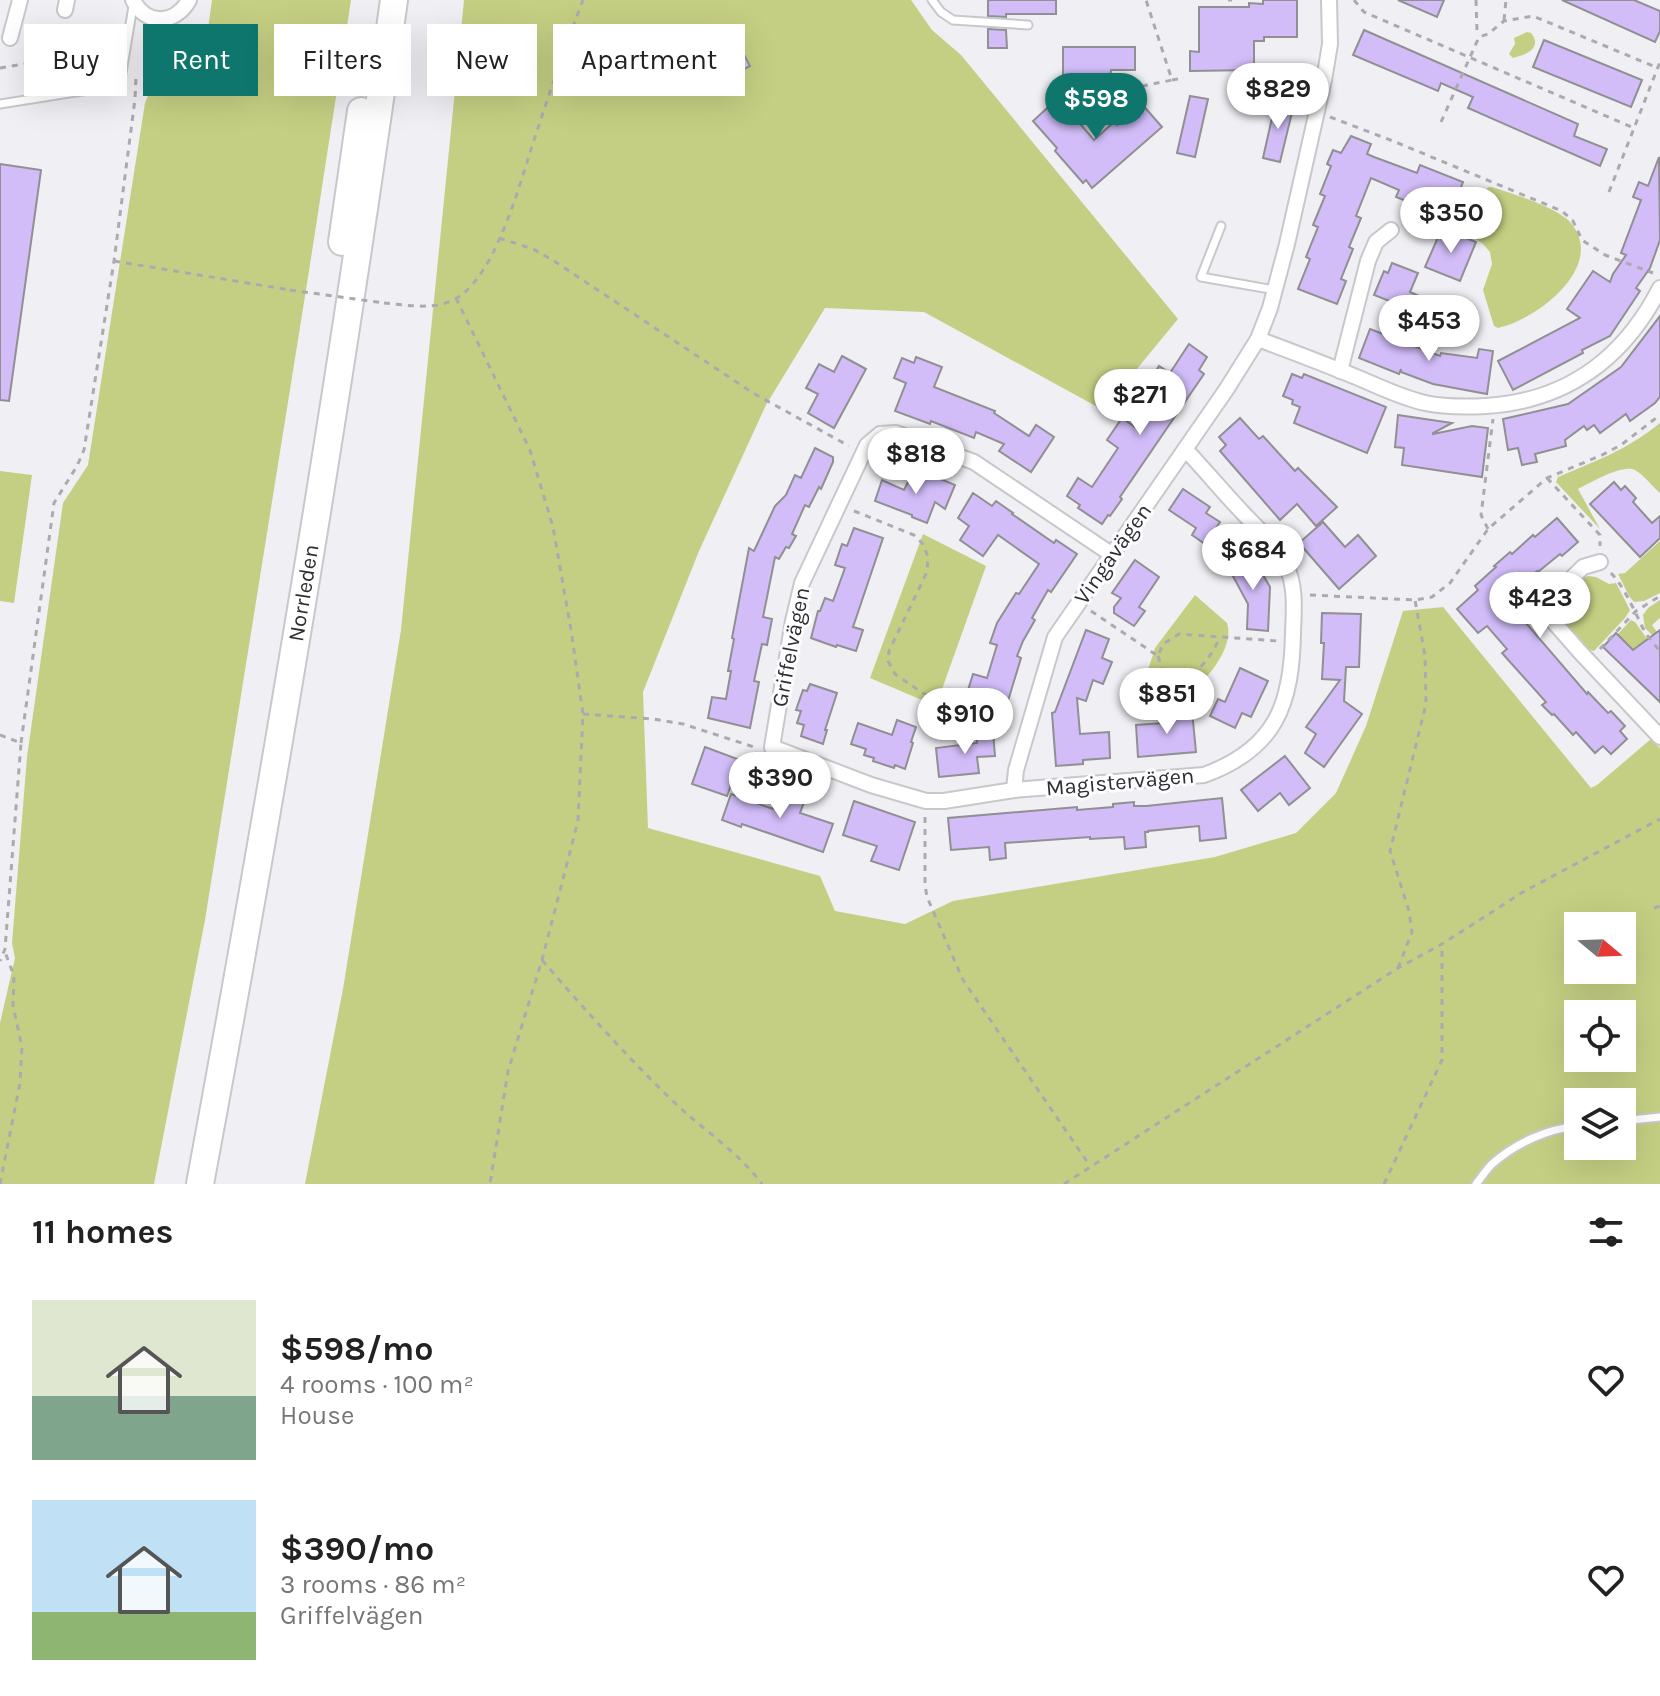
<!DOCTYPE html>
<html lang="en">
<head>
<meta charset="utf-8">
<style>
  body { margin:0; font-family:Karla,sans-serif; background:#f6f6f6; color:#222; height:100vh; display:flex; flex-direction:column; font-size:30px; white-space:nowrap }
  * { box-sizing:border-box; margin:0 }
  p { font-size:26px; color:#767676 }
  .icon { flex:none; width:44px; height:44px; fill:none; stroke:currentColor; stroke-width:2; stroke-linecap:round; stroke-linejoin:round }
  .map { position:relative; height:1184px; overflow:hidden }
  .drawer { display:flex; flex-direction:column; background:#fff; flex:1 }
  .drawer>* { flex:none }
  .top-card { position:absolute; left:24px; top:24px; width:800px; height:72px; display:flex; gap:16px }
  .needle { width:52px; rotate:109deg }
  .buttons { position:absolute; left:1564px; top:912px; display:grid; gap:16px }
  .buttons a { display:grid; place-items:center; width:72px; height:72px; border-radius:0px; background:#fff; box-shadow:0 8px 32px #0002; font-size:40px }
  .price { position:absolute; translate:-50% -68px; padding:0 18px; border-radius:28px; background:#fff; color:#222; font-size:26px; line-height:52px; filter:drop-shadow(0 2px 4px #0008) }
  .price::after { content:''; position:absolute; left:50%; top:48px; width:24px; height:18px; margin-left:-12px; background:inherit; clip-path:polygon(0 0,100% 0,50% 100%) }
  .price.active { background:#0f766e; color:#fff }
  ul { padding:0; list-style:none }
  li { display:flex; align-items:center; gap:24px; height:200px; padding:0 32px }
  li span { display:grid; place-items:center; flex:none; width:224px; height:160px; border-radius:0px; color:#555 }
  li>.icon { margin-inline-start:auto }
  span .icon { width:96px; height:96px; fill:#fffc; stroke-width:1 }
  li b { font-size:34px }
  h2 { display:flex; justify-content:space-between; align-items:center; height:96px; padding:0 32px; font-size:34px }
  .pill { padding:0 28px; border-radius:0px; background:#fff; box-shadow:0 8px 32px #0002; font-size:28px; line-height:72px }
  .pill.active { background:#0f766e; color:#fff }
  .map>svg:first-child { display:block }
  .green { fill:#c5cf83; fill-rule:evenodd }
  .building { fill:#d2bdf9; stroke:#908f92; stroke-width:2 }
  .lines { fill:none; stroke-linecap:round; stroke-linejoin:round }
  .lane-casing { stroke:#c8c8cc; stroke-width:11 }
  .street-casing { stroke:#c8c8cc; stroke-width:18 }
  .highway-casing { stroke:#c8c8cc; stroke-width:30 }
  .path { stroke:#ababaf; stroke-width:3; stroke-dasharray:6 6; stroke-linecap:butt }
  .lane { stroke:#fff; stroke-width:7 }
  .street { stroke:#fff; stroke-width:14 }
  .highway { stroke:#fff; stroke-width:26 }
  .path-bridge { stroke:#ababaf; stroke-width:3; stroke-dasharray:6 6; stroke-linecap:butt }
  .labels { text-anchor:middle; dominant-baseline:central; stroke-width:6; stroke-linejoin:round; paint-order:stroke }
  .street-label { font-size:22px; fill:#2e2e30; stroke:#fdfdff }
</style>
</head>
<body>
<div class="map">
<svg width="1660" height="1184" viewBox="0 0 1660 1184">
  <rect width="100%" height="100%" fill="#efeff4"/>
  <g class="green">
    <path d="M212 0H351L309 271 205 920 154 1184H0V1023L15 958 12 943 27 757 63 503 88 465 145 103 172 37 208 29Z"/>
    <path d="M464 0H911L932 30 961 55 1178 319 1103 410 924 312 825 308 766 405 699 551 643 692 648 828 820 876 835 911 905 924 953 901 1215 857 1296 833 1336 793 1366 726 1403 611 1443 607 1591 788 1597 785 1651 739 1660 748V1184H305L343 989 401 630ZM1578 926H1622V970H1578ZM1578 1014H1622V1058H1578ZM1578 1102H1622V1146H1578Z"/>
    <path d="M1527 32 1531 33C1543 48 1526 55 1513 58L1509 54 1515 44 1514 38Z"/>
    <path d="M1489 187H1492C1513 194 1557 207 1571 223 1607 267 1536 320 1498 328L1494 326 1483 290 1492 264 1490 252 1482 243 1467 234V230L1486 189Z"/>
    <path d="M1660 423V493C1652 486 1644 475 1635 470 1621 464 1591 483 1578 489L1600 529 1556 482 1558 477C1598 460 1625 451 1660 423Z"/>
    <path d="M0 471 32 475 14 603 0 601Z"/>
    <path d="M923 534 986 566 936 706 870 678Z"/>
    <path d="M1660 541V593L1644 601 1634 602 1629 596 1618 574 1625 573Z"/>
    <path d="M1588 576 1596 577 1609 584 1616 583 1630 610 1625 618 1594 651C1585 649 1580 643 1574 636 1559 619 1550 611 1568 592 1574 586 1579 579 1588 576Z"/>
    <path d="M1195 595 1227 623C1234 644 1213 671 1199 685L1143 686 1155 648Z"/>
    <path d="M1660 600V618L1652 625 1657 632 1653 636 1645 628 1643 615 1648 608Z"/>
    <path d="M1631 620 1635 622 1653 647 1644 660 1617 635Z"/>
  </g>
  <g class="building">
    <path d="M988 0H1056V14H1006V17L988 16Z"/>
    <path d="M1263 0H1297V37H1264V41H1254V70L1190 71V51L1199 52V7H1249V3L1263 4Z"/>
    <path d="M1398 0H1444L1437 17Z"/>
    <path d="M1562 0H1634L1660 11V31L1655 42Z"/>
    <path d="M988 29 1006 30 1007 48H988Z"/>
    <path d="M1364 30 1578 124 1574 136 1607 149 1600 166 1468 108 1473 97 1441 83 1438 91 1353 55Z"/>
    <path d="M733 34 750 66 705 90 688 58Z"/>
    <path d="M1544 40 1642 80 1631 107 1533 67Z"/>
    <path d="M1063 47H1135V70H1111L1110 81 1063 80Z"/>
    <path d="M1190 96 1208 99 1195 157 1177 153Z"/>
    <path d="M1056 100 1068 114 1070 112 1094 140 1114 122 1117 125 1141 103 1162 127 1092 188 1086 180 1083 183 1055 151 1057 148 1033 121Z"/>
    <path d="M1276 100 1294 104 1280 162 1263 158Z"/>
    <path d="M1351 136 1371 144 1367 154 1374 157 1417 173 1420 165 1463 182 1449 218 1396 197 1399 190 1371 178 1356 216 1361 218 1349 247 1353 249 1341 279 1346 281 1337 304 1298 289 1310 259 1306 257 1318 227 1313 225 1325 196 1320 194 1331 166 1327 164 1333 150 1341 153Z"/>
    <path d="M1659 157 1660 240 1650 268 1636 288 1640 291 1610 336 1582 350 1583 353 1513 390 1498 361 1580 318 1567 309 1593 271 1610 282 1613 274 1626 255 1621 253 1641 200 1633 197 1639 182 1648 186Z"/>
    <path d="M0 164 41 170 9 401 0 400Z"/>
    <path d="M1442 228 1476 242 1460 281 1425 267Z"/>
    <path d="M1392 263 1418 273 1410 292 1426 299 1420 313 1374 295 1384 271 1388 273Z"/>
    <path d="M1660 316V397L1655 403 1630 421 1626 414 1600 433 1594 425 1587 430 1584 426 1565 440 1566 446 1535 454 1537 462 1522 465 1518 448 1508 450 1503 419 1568 404 1621 367Z"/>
    <path d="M1370 329 1440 356 1441 353 1477 358 1479 349 1493 351 1487 394 1433 384 1401 372V369L1399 374 1359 358Z"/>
    <path d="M1189 344 1207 357 1199 370 1204 374 1120 497 1122 499 1110 516 1108 515 1102 524 1078 508 1080 505 1067 496 1078 478 1092 487 1118 448 1107 440 1122 418 1135 427 1159 392 1147 385 1159 366 1170 373Z"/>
    <path d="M842 356 866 369 834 428 808 413 818 394 806 388 819 364 834 372Z"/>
    <path d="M916 357 942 367 934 387 995 411 994 413 1029 436 1036 425 1054 437 1031 472 999 451 1004 444 976 432 974 438 931 421 930 424 895 411 906 383 894 378 902 358 914 363Z"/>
    <path d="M1292 374 1302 378 1304 374 1386 407 1367 453 1294 423 1300 407 1292 404 1293 400 1283 396Z"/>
    <path d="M1398 415 1452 423 1433 433V434L1472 426 1488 428 1482 477 1402 465 1404 448 1395 447Z"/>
    <path d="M1240 418 1259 439 1263 436 1295 471 1298 468 1337 507 1316 526 1297 504 1280 520 1220 451 1226 445 1219 437Z"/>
    <path d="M815 448 833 457V462L821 489 819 487 809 507 805 505 792 534 796 536 789 548 786 547 779 559 775 557 763 617 772 619 767 645 762 644 754 681 759 682 750 728 708 718 712 697 726 699 731 671H728L734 639 732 638 749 548 754 551 775 506 786 495 795 475 801 478Z"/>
    <path d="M913 472 930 478 931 475 955 485 945 509 935 502 927 523 912 517V515L875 501 882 480 904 490Z"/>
    <path d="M1614 482 1621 490 1625 486 1636 498 1633 502 1652 523 1660 516V538L1640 557 1590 504Z"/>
    <path d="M1183 489 1210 507 1206 513 1220 522 1205 544 1192 535 1196 528 1169 510Z"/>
    <path d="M973 493 992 506 996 501 1013 513 1012 514 1054 543 1056 540 1077 554 1051 592 1048 590 1032 618 1035 620 1023 641 1017 656 1021 658 1004 714 965 700 973 674 987 678 997 645 990 643 997 623 1016 593 1019 594 1039 564 998 535 983 556 960 540 969 526 958 518Z"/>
    <path d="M1557 518 1578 542 1562 556 1560 554 1538 572 1537 571 1510 595 1511 596 1507 601 1587 694 1588 692 1608 713 1611 711 1625 726 1620 731 1627 739 1611 754 1603 746 1595 753 1576 732 1573 735 1554 714 1552 715 1542 705 1546 702 1502 653 1507 649 1487 626 1478 633 1457 609 1478 590 1475 586 1496 567 1494 566 1510 552 1512 554 1533 535 1535 537Z"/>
    <path d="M1323 522 1345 547 1358 535 1376 556 1339 589 1299 543Z"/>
    <path d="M854 528 883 538 853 627 863 630 856 651 837 645 836 647 811 638 818 611H820L825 598 833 601 845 568 835 565 842 544 847 546Z"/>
    <path d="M1251 554 1270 587 1268 631 1247 629 1248 604 1228 567Z"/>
    <path d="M1135 560 1159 577 1139 607 1145 611 1134 626 1114 613V607L1121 598 1112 593Z"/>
    <path d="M1322 613 1361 614 1359 667H1346L1344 701 1362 714 1324 767 1305 753 1316 734 1306 727 1340 680 1322 679 1324 643H1321Z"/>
    <path d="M1086 630 1109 639 1102 658 1112 662 1103 684 1093 680 1086 701 1077 698 1080 734 1109 732 1110 758 1083 760V764L1056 766 1052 713 1055 712Z"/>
    <path d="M1660 630V702L1603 647 1616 633 1633 650Z"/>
    <path d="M1240 668 1268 681 1251 717 1242 713 1235 728 1210 716 1218 699 1225 702Z"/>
    <path d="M810 684 837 693 825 730H827L823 744 801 736 804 725 797 723 801 711 796 710 803 690 807 691Z"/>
    <path d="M1192 711 1196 752 1138 757 1136 725 1165 723 1164 714Z"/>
    <path d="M897 720 916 727 911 742 913 743 905 769 895 765 894 768 873 761 874 758 864 755 866 749 851 744 858 723 892 735Z"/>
    <path d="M993 732 995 756 977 757 979 773 939 777 936 748 977 743 976 733Z"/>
    <path d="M705 747 740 760 727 796 692 784Z"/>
    <path d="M1285 756 1310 788 1289 805 1280 793 1258 811 1241 790Z"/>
    <path d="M784 790 806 797 800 813 833 824 823 852 742 824 741 827 722 820 731 794 773 809 774 804 778 805Z"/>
    <path d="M1222 798 1226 838 1200 841 1199 826 1148 831V832H1145L1146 847 1125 849 1124 837 1090 839V837L1005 843 1006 858 990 860 989 847 951 850 948 818 1077 807V810L1113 807V804L1134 802V806H1146Z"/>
    <path d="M854 801 915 822 899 870 871 861 877 846 843 835Z"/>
  </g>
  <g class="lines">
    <defs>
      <g id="lane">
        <path d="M932 0 941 12 953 20 1028 25"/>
        <path d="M0 104 120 85 133 6"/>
        <path d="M1221 226 1201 277 1275 290"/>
        <path d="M1622 1121 1660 1117"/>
        <path d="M1476 1184C1481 1178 1486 1170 1492 1164 1516 1143 1547 1129 1578 1126"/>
      </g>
      <g id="street">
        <path d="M133 0C146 26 175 25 189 0"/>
        <path d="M65 10 67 0"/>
        <path d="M10 38 20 0"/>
        <path d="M1258 339C1293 352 1327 365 1361 379 1382 388 1403 398 1425 403 1444 407 1466 407 1486 406 1567 401 1624 358 1660 288"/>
        <path d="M1340 371 1368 261 1376 242 1391 230"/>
        <path d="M1111 554 974 462 896 433 880 434 867 445 802 583 793 621 772 747 871 785 926 801H944L1014 790 1204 775C1276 749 1292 704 1293 632 1294 609 1296 586 1286 565 1277 545 1258 529 1243 513 1223 492 1205 470 1185 449"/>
        <path d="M1600 562 1583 567 1551 599 1547 611 1552 620 1580 652 1660 737"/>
        <path d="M1014 790 1016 770 1055 637 1226 390 1258 339 1270 308 1287 244 1324 80 1330 44 1329 0"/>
      </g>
      <g id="highway">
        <path d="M342 242 361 111"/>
        <path id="s1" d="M200 1184C273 791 339 396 394 0"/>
      </g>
    </defs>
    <use href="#lane" class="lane-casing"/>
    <use href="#street" class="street-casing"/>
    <use href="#highway" class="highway-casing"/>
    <g class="path">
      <path d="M1228 0H1232"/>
      <path d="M1354 0 1364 12 1634 128"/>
      <path d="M1476 0 1477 31 1478 36"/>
      <path d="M1504 20 1506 0"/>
      <path d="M0 68 113 49"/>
      <path d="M1172 80 1184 78"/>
      <path d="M1133 88 1120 110 1095 127 1074 110 1065 96 1079 86H1126L1133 88 1172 80 1146 0"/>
      <path d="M1330 117 1393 141 1562 211 1573 221 1582 240 1605 255 1653 273"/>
      <path d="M1441 122 1479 37 1488 34 1504 21 1533 16 1658 68"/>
      <path d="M1609 192 1660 62"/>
      <path d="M499 238 533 249 554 261 753 393 849 446"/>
      <path d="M114 261 290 290"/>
      <path d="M456 298 530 450 553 527 571 630 583 714 578 821 542 960 508 1071 490 1184"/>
      <path d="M384 303C408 305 435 311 457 298 499 272 522 174 538 128 552 85 567 42 583 0"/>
      <path d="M1547 478 1600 535V546"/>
      <path d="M854 511 914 535 923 544 928 557 927 572 889 651 888 661 895 674 921 692 937 701 1011 726"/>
      <path d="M1488 529 1481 515 1493 419"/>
      <path d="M1611 573C1624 587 1632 606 1641 624 1645 634 1653 643 1660 651"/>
      <path d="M1310 595 1415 600 1432 597 1450 583 1488 529 1547 478 1602 455 1621 445 1660 415"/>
      <path d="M1091 611 1158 656 1163 644 1179 634 1278 641"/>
      <path d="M1600 649 1636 611 1660 596"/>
      <path d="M1158 656 1163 672 1176 678 1184 679C1202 669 1212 655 1220 637"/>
      <path d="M583 714 653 719 683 724 757 748"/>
      <path d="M0 735 21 743 5 949 0 961"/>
      <path d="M21 743 54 503 77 466 84 450 114 261 135 99 136 77"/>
      <path d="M925 817V885L927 897 963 980 1090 1166"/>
      <path d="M1654 908 1660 906"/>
      <path d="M542 960C585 1010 629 1059 677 1105 705 1131 739 1153 762 1184"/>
      <path d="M1398 968 1412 932 1409 911 1390 851 1426 704 1425 656 1415 600"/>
      <path d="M0 1184 20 1083 22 1047 13 1006 14 976 5 952"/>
      <path d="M1064 1184 1398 968 1442 944 1523 892 1660 819"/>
      <path d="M1384 1184 1442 1060V945"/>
    </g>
    <use href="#lane" class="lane"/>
    <use href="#street" class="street"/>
    <use href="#highway" class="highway"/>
    <path class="path-bridge" d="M290 290 384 303"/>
  </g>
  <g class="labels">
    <g class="street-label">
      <text transform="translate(1113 554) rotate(-55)">Vingavägen</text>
      <text stroke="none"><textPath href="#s1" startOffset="600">Norrleden</textPath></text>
      <text transform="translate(791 647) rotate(-79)">Griffelvägen</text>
      <text transform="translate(1120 782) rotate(-5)">Magistervägen</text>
    </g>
  </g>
</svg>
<div class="buttons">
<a><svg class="needle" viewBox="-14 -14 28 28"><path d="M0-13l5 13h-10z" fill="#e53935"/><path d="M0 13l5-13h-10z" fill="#767676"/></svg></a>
<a><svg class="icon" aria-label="locate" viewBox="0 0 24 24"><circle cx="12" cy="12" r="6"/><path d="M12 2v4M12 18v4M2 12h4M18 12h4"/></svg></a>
<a><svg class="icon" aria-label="layers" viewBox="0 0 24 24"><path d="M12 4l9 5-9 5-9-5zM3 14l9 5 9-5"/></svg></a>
</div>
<b class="price" style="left:1278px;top:131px">$829</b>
<b class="price active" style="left:1096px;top:141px">$598</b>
<b class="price" style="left:1451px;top:255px">$350</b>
<b class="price" style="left:1429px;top:363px">$453</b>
<b class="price" style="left:1140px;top:437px">$271</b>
<b class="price" style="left:916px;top:496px">$818</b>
<b class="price" style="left:1253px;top:592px">$684</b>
<b class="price" style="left:1540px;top:640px">$423</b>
<b class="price" style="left:1167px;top:736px">$851</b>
<b class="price" style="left:965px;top:756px">$910</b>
<b class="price" style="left:780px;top:820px">$390</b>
<div class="top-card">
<a class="pill">Buy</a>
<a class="pill active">Rent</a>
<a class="pill">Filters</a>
<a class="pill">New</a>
<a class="pill">Apartment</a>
</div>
</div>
<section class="drawer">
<h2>11 homes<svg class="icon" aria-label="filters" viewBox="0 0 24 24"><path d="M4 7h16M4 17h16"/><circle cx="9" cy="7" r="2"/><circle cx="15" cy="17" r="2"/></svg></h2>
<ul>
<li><span style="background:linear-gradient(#dfe7d0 60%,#7fa58c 0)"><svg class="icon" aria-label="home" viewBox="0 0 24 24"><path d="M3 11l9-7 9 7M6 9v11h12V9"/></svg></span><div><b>$598/mo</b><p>4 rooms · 100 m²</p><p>House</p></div><svg class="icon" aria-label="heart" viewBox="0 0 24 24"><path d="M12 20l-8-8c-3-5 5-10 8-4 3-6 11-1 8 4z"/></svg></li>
<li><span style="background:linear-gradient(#bfe0f5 70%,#8fb573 0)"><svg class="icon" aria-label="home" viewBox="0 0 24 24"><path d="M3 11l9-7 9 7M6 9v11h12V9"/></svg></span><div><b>$390/mo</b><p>3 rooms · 86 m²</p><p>Griffelvägen</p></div><svg class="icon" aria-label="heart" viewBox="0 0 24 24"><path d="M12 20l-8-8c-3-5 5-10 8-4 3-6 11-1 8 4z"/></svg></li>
</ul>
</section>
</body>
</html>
